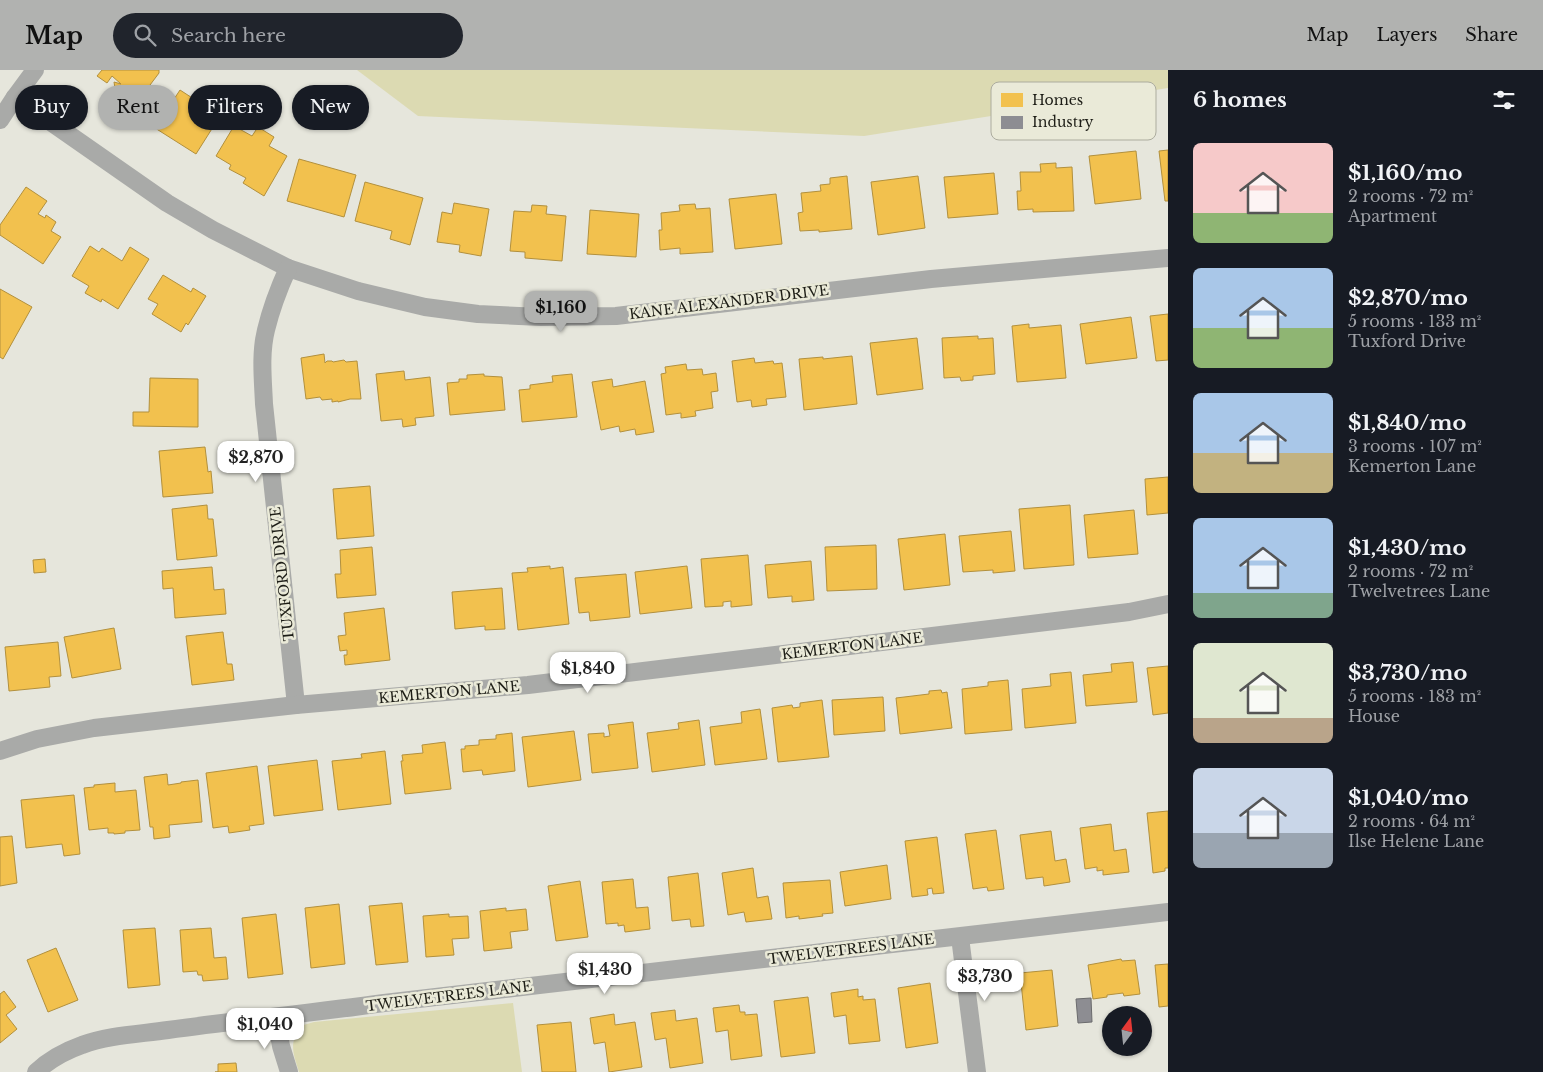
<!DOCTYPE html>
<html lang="en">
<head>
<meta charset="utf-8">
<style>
  body { margin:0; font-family:"Libre Baskerville",serif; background:#20242c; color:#f1f3f6; height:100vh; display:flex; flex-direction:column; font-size:19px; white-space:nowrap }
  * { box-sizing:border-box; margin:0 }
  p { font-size:16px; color:#9ea1a6 }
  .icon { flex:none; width:28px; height:28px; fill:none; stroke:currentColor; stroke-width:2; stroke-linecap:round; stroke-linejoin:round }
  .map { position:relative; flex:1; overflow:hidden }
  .side { display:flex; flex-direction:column; background:#171b24; width:375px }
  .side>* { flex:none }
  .banner { position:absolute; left:15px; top:15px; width:475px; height:45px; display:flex; gap:10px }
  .needle { width:32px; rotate:15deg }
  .fabs { position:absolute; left:1102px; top:936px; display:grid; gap:10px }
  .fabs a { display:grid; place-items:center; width:50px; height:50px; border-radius:50%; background:#171b24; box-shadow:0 1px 4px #0004; font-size:25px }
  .price { position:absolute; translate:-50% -42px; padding:0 11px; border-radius:10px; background:#fff; color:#222; font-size:16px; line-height:32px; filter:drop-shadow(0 1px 2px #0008) }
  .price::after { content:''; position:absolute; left:50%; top:30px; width:15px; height:11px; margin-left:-8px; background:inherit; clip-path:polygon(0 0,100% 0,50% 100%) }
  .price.selected { background:#b1b2b0; color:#111 }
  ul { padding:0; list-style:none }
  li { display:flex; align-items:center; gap:15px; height:125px; padding:0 25px }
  li span { display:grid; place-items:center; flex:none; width:140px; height:100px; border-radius:8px; color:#555 }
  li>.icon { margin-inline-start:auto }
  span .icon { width:60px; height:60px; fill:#fffc; stroke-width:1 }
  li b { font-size:21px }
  h2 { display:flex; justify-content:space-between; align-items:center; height:60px; padding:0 25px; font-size:21px }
  .chip { padding:0 18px; border-radius:22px; background:#171b24; box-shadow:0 1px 4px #0004; font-size:18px; line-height:45px }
  .chip.selected { background:#b1b2b0; color:#111 }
  header { display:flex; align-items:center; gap:30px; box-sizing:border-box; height:70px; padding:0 25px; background:#b1b2b0; color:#111 }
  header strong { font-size:24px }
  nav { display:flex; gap:28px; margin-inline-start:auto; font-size:18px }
  .search { width:350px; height:45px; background:#20242c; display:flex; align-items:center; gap:12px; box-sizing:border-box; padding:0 18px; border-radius:28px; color:#9ea1a6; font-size:19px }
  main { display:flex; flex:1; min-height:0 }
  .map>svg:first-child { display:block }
  .green { fill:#dcdab2 }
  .homes { fill:#f2c14e; stroke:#b2903d }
  .industry { fill:#8d8d92; stroke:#6b6b6d }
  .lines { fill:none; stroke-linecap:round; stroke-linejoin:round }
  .street { stroke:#a9aaa8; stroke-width:18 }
  .labels { text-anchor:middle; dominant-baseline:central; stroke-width:5; stroke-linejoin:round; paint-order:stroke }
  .street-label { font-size:14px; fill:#1d1d16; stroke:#eaead8 }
  .key { fill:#eaead8; stroke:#acac9e; stroke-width:1 }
  .key-label { font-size:14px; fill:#1d1d16 }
</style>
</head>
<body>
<header>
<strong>Map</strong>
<div class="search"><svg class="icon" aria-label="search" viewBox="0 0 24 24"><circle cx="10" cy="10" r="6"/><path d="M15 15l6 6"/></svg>Search here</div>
<nav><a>Map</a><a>Layers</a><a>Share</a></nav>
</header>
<main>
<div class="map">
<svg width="1168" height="1002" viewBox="0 0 1168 1002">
  <rect width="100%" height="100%" fill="#e6e6dc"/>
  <g class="green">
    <path d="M357 0H1168V18L864 66 418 46Z"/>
    <path d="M513 933 522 1002H299C293 982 289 975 300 956L314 952Z"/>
  </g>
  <g class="homes">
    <path d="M102 0H159V3L132 39 124 27 116 24 114 12 121 14 112 6 107 13 97 6Z"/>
    <path d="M180 20 220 46 196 84 155 58Z"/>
    <path d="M234 56 252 66 258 57 274 67 269 76 287 86 264 126 243 113 246 108 229 99 231 95 216 86Z"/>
    <path d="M1168 80V131H1165L1159 81Z"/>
    <path d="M1136 81 1141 129 1095 134 1089 86Z"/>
    <path d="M299 89 356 105 344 147 287 131Z"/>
    <path d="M1056 93V98L1072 97 1074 141 1033 142V139L1018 140 1017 121H1021L1020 102H1041L1040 94Z"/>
    <path d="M994 103 998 144 948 148 944 107Z"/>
    <path d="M847 106 852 159 819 162V160L800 161 798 143 803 142 801 123 821 121 820 115 830 114V108Z"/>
    <path d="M918 106 925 158 878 165 871 112Z"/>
    <path d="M365 112 423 128 410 175 390 169 392 161 355 151Z"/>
    <path d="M26 117 47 131 38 144 45 148 46 145 56 152 51 161 61 167 43 194 0 165V155Z"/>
    <path d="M776 124 782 174 735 179 729 129Z"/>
    <path d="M454 133 489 139 481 186 459 182 460 175 437 172 442 142 452 144Z"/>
    <path d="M695 134 696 139 710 138 713 182 680 184V178L660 180 659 160H662L661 143 680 141 679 135Z"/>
    <path d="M532 135 547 136 546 144 566 146 562 191 525 188V182L510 181 514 141 531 142Z"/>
    <path d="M590 140 639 144 636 187 587 184Z"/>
    <path d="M90 176 99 182 102 178 122 191 130 177 149 189 118 239 102 229 101 232 85 223 89 216 72 206Z"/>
    <path d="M163 205 191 222 193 218 206 226 188 255 186 253 181 262 152 244 158 234 148 229Z"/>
    <path d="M0 219 32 237 3 289 0 287Z"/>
    <path d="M1168 244V290L1156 291 1150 246Z"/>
    <path d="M1131 247 1137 288 1086 294 1080 254Z"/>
    <path d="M1029 254V258L1061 255 1066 308 1017 312 1012 256Z"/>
    <path d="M978 266V269L993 268 995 304 973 306V310L961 311 960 307 944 308 942 268Z"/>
    <path d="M917 268 923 319 877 325 870 273Z"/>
    <path d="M324 284 325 293 327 291H332L333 292 344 290 346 292 357 291 361 329H350L338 332V331L332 332V329L322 330 320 327 306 329 301 288Z"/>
    <path d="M852 286 857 334 804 340 799 289 823 287V289Z"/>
    <path d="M754 288 755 293 773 291 774 294 782 293 786 327 766 329 767 335 752 337 751 330 737 332 732 291Z"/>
    <path d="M686 294 687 300 702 299 703 305 716 303 718 321 711 322 713 338 695 341 696 346 681 348V343L666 345 661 304 666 303 665 297Z"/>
    <path d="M404 301 405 310 430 307 434 346 415 348 416 355 403 357 402 349 381 351 376 304Z"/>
    <path d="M484 304V306L502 307 505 340 450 345 447 313 459 312V309H467V305Z"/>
    <path d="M572 304 577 347 522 352 519 320 530 319V315L553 312 552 306Z"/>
    <path d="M150 308 198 309V357L133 356V342H149Z"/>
    <path d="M612 309 613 317 645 311 654 362 636 365 635 359 620 362 619 356 601 360 592 312Z"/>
    <path d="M205 377 208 402 211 401 213 423 163 427 159 381Z"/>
    <path d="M1168 407V443L1147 445 1145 409Z"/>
    <path d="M370 416 374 466 337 469 333 419Z"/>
    <path d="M207 435 208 449H213L217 486 177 490 172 439Z"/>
    <path d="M1070 435 1074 495 1024 499 1019 439Z"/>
    <path d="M1134 440 1138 484 1088 488 1084 445Z"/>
    <path d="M1011 461 1015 501 993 503V500L963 502 959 466Z"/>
    <path d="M945 464 950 515 904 520 898 469Z"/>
    <path d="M876 475 877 519 827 521 825 477Z"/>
    <path d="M372 477 376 525 337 528 335 504H341L340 480Z"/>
    <path d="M748 485 752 535 731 537V531L723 532V536L705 537 701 489Z"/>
    <path d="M45 489 46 502 34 503 33 490Z"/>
    <path d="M811 491 814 530 792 532V526L768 528 765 495Z"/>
    <path d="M550 496V499L563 497 569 554 518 560 512 503 528 502 527 498Z"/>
    <path d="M687 496 692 538 640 544 635 502Z"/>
    <path d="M212 497 214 520 224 519 226 544 175 548 173 518 163 519 162 501Z"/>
    <path d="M626 504 630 547 590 551 589 542 579 543 575 508Z"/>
    <path d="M502 518 505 559 485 560V556L455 559 452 522Z"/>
    <path d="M384 538 390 590 345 595 344 585H347V580L340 581 338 566 346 565 344 543Z"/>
    <path d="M114 558 121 599 72 608 64 567Z"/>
    <path d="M223 562 227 594H232L234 610 192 615 186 566Z"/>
    <path d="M58 572 61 606 49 607 50 617 9 621 5 577Z"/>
    <path d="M1133 592 1137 632 1086 636 1083 605 1112 602 1111 594Z"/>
    <path d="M1168 596V643L1153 645 1147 598Z"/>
    <path d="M1071 602 1076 653 1025 658 1022 619 1051 616 1050 604Z"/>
    <path d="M1008 610 1012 660 965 664 962 619 988 616V612Z"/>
    <path d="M941 620 942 623 947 622 952 658 900 664 896 628 929 624V621Z"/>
    <path d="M883 627 885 661 834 665 832 630Z"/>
    <path d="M822 630 829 687 778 692 772 638 792 635 793 638 800 637V633Z"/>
    <path d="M760 639 767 689 715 695 710 657 742 653 741 642Z"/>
    <path d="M699 650 705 695 652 702 647 663 679 659 678 653Z"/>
    <path d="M633 652 638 698 592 703 588 664 604 663V667L610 666 608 655Z"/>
    <path d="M574 661 581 710 528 717 522 667Z"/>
    <path d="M512 663 515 701 483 705 482 700 463 702 461 679H465V676L479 675V670L496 669V665Z"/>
    <path d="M445 672 451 719 405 724 401 691H403L402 685 423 683 422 675Z"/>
    <path d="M385 681 391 734 338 740 332 691 362 688 361 684Z"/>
    <path d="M317 690 323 740 274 746 268 696Z"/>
    <path d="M257 696 264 754 249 756 250 760 229 763 228 756 213 758 206 703Z"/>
    <path d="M167 704 168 715 181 713V712L198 710 202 752 169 755 170 767 154 769 153 757H150L144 707Z"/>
    <path d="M115 713V722L136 720 140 760 125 761V763L114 764V763H108V758L89 760 84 718 94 717V715Z"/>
    <path d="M74 725 80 784 64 786 62 774 26 778 21 730Z"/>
    <path d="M1168 741V798H1165V801L1153 803 1147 743Z"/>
    <path d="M1111 754 1114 781 1126 779 1129 802 1103 805V800L1097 801V797L1085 799 1080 758Z"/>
    <path d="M996 760 1004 819 988 821 987 817 973 819 965 764Z"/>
    <path d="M1051 761 1055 791 1066 789 1070 812 1044 816 1043 807 1026 809 1020 765Z"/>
    <path d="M12 766 17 813 0 816V767Z"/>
    <path d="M937 767 944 823 933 824 932 818 927 819 928 825 912 827 905 771Z"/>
    <path d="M887 795 891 829 845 836 840 802Z"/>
    <path d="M753 798 757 828 768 826 772 849 746 852 744 842 728 845 722 803Z"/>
    <path d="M698 803 704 856 691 857 690 849 672 851 668 807Z"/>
    <path d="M633 809 636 838 648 837 650 859 625 862 624 855 618 856V853L606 854 602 812Z"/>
    <path d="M830 810 833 843 822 844 823 846 799 849V846L786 848 783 813Z"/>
    <path d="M580 811 588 867 556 871 548 816Z"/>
    <path d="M402 833 408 892 376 895 369 836Z"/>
    <path d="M339 834 345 894 311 898 305 838Z"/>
    <path d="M506 838V841L526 839 528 860 510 862 512 878 484 881 480 841Z"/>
    <path d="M276 844 283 904 248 908 242 848Z"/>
    <path d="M449 844V847L468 846 469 868 452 869 454 885 426 887 423 846Z"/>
    <path d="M155 858 160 915 128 918 123 860Z"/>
    <path d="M211 858 214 888 226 887 228 909 203 911 202 905H198L197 901 183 902 180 860Z"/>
    <path d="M56 878 78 930 48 942 27 890Z"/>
    <path d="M1121 889 1122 891 1135 890 1140 924 1124 926 1123 923 1107 925V927L1093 929 1088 895Z"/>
    <path d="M1168 894V936L1159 937 1155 895Z"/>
    <path d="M1052 900 1058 956 1026 960 1020 903Z"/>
    <path d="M930 913 938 973 906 978 898 918Z"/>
    <path d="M858 919V927L863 926V930L875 929 880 971 849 974 846 945 834 947 831 923Z"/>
    <path d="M4 921 16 937 6 945 17 959 0 973V924Z"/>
    <path d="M808 927 815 983 781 987 774 931Z"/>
    <path d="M739 935 740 942H745V945L757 944 762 986 731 990 728 960 716 962 713 938Z"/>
    <path d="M675 940 676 951 697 948 703 993 670 998 666 968 655 970 651 943Z"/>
    <path d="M614 944 615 955 635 952 642 997 609 1002 605 972 594 974 590 948Z"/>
    <path d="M571 952 576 1002H542L537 955Z"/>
    <path d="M236 993 237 1002H215H218V994Z"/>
  </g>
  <path class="industry" d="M1091 928 1092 952 1078 953 1076 929Z"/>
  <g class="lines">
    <g class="street">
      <path d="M15 27 167 133 213 160 288 198 358 221 425 237 478 244 541 247 616 246 931 209 1168 188"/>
      <path d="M0 50 15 27 35 0"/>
      <path d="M288 198C279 218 271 239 266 260 260 284 263 310 264 334L296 635"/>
      <path d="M0 681 37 669 94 658 296 635 528 615 1129 542 1168 534"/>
      <path d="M960 867 977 1002"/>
      <path d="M276 948 281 976 289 1002"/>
      <path d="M36 1002C49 990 65 981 82 975 108 965 141 964 168 960 240 950 312 943 384 933L1168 842"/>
    </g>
  </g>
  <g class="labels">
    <g class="street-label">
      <text transform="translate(729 232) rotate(-7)">KANE ALEXANDER DRIVE</text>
      <text transform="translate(282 504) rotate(-96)">TUXFORD DRIVE</text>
      <text transform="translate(852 576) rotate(-7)">KEMERTON LANE</text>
      <text transform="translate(449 622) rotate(-5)">KEMERTON LANE</text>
      <text transform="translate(851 879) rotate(-7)">TWELVETREES LANE</text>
      <text transform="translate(449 926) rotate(-7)">TWELVETREES LANE</text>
    </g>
  </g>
  <rect x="991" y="12" width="165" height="58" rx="8" class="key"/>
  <rect x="1001" y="23" width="22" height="14" fill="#f2c14e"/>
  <rect x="1001" y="46" width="22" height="13" fill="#8d8d92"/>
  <g class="key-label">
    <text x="1032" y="35">Homes</text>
    <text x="1032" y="57">Industry</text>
  </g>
</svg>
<div class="fabs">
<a><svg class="needle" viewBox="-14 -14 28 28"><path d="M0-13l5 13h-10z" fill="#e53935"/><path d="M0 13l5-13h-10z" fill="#9ea1a6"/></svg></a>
</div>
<b class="price selected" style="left:561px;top:263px">$1,160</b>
<b class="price" style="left:256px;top:413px">$2,870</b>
<b class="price" style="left:588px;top:624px">$1,840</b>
<b class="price" style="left:605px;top:925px">$1,430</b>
<b class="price" style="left:985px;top:932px">$3,730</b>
<b class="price" style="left:265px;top:980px">$1,040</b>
<div class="banner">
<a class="chip">Buy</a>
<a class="chip selected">Rent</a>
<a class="chip">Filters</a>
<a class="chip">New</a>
</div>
</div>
<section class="side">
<h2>6 homes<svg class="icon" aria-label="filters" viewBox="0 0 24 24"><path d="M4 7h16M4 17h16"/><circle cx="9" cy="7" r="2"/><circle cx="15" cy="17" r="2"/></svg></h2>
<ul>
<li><span style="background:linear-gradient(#f6c9c9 70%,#8fb573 0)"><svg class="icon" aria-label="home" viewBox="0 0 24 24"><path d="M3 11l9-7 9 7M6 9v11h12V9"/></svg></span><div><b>$1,160/mo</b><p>2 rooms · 72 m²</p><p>Apartment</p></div></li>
<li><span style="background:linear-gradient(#a9c7e8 60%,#8fb573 0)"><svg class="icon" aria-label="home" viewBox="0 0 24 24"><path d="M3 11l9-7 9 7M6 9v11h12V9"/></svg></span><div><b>$2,870/mo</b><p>5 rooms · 133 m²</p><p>Tuxford Drive</p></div></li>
<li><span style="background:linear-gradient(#a9c7e8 60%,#c2b280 0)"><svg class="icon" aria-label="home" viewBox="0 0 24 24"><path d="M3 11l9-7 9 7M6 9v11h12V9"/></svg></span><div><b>$1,840/mo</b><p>3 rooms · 107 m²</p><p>Kemerton Lane</p></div></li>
<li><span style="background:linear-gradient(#a9c7e8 75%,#7fa58c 0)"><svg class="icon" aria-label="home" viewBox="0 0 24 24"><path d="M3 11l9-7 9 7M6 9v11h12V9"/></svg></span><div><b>$1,430/mo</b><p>2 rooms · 72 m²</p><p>Twelvetrees Lane</p></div></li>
<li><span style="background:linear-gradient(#dfe7d0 75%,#b9a48a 0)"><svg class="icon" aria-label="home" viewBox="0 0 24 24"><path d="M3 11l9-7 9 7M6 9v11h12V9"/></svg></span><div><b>$3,730/mo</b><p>5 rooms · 183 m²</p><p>House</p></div></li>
<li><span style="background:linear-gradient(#c9d6e8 65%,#9aa5b1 0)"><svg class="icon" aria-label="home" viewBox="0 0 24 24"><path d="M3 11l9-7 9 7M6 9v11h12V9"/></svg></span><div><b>$1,040/mo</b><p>2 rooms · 64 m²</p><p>Ilse Helene Lane</p></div></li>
</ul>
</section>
</main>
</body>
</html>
